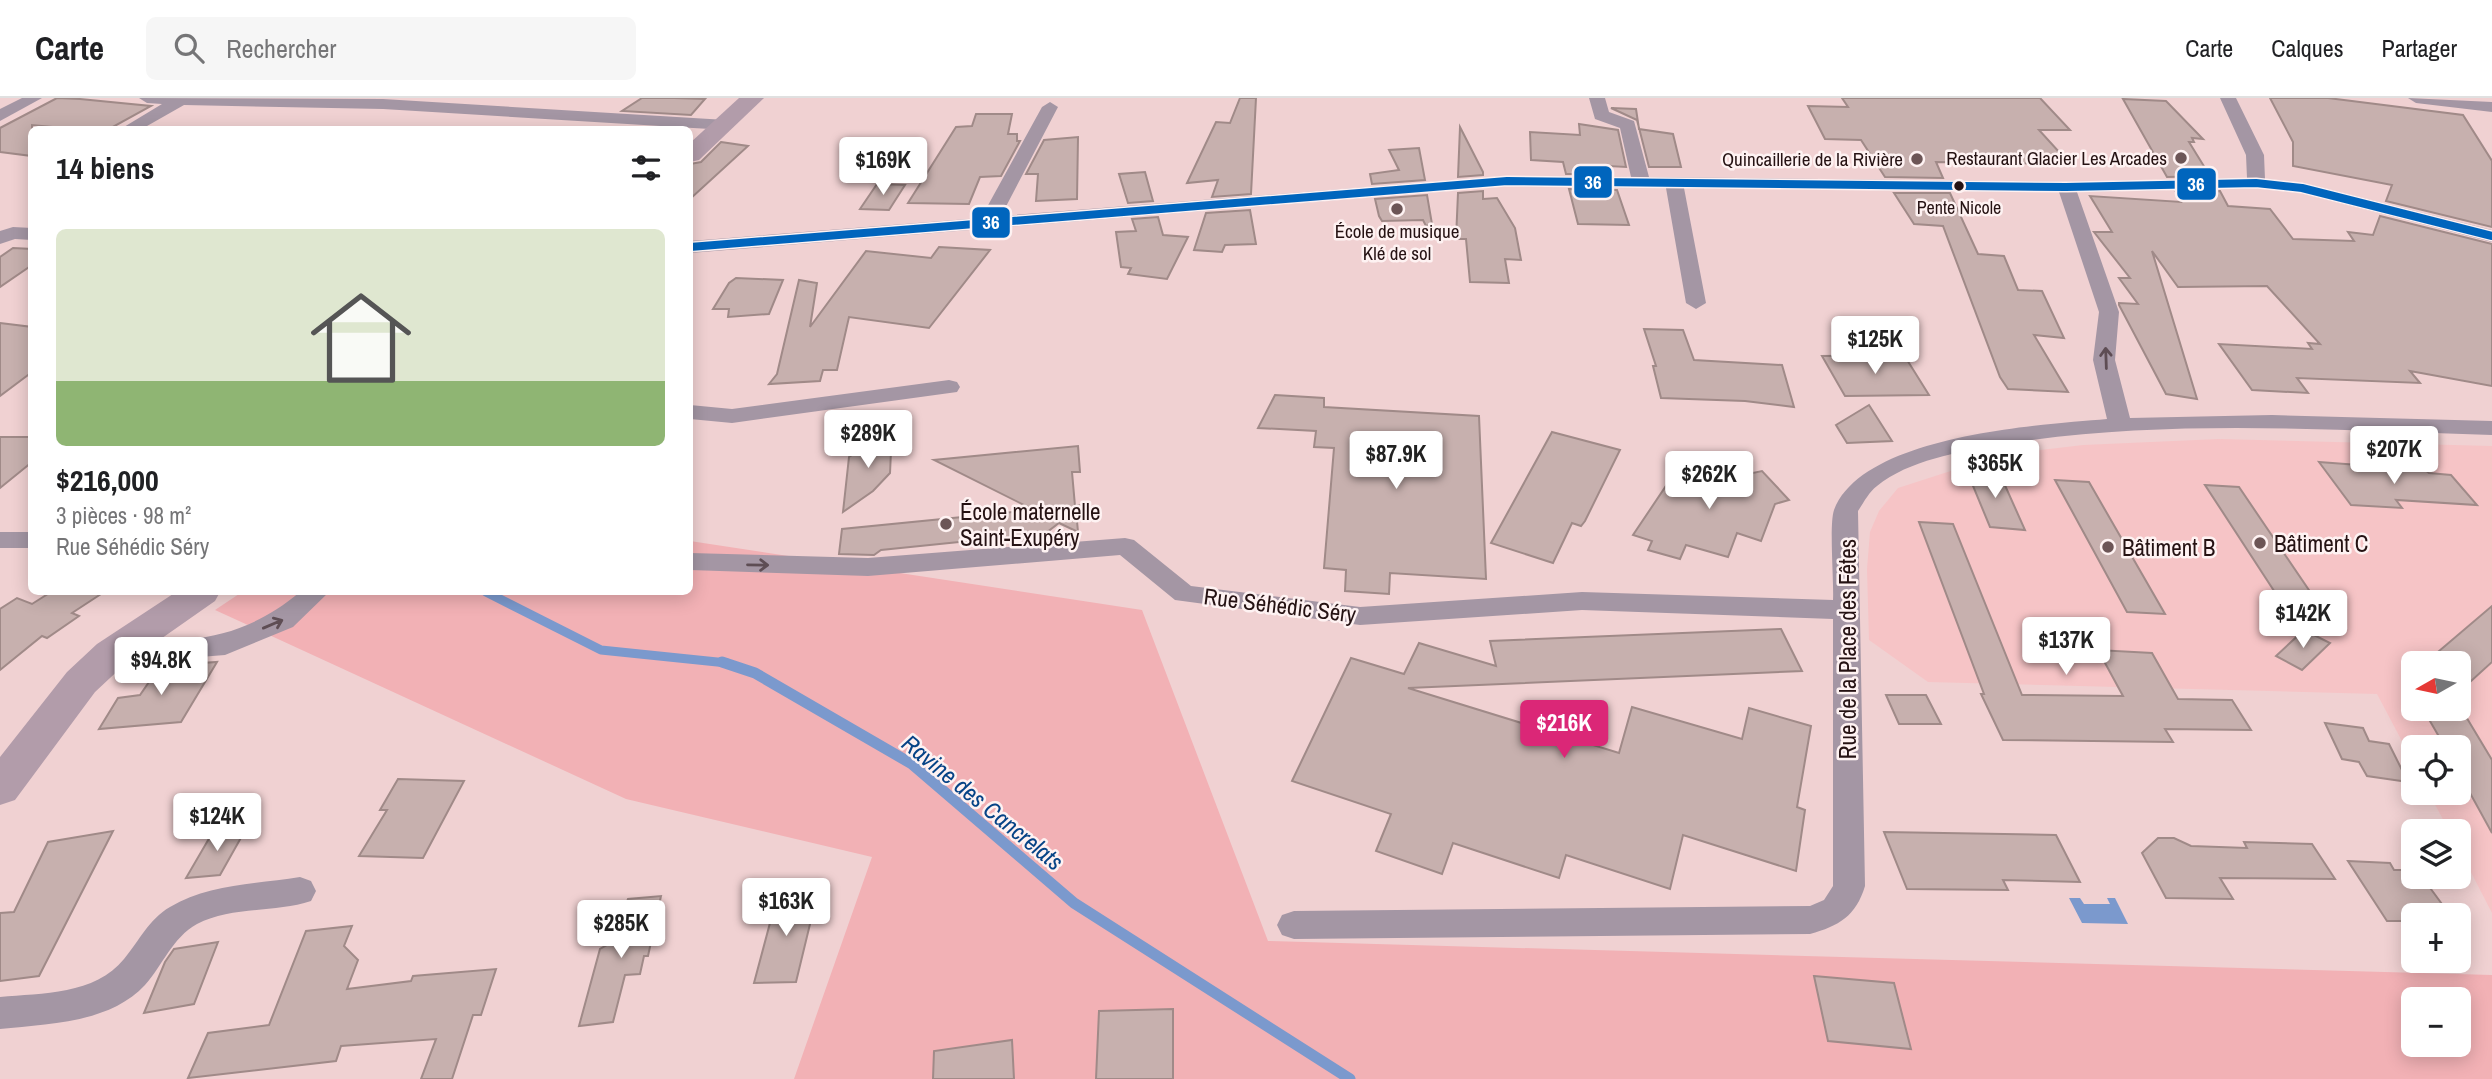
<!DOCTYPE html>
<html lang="fr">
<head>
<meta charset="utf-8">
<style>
  body { margin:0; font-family:"Archivo Narrow",sans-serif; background:#f6f6f6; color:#202124; height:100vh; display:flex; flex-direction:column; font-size:26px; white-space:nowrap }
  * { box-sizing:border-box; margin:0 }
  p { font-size:23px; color:#757577 }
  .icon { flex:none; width:38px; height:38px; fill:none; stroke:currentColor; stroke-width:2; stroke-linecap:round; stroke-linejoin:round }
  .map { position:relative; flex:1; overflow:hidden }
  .drawer { position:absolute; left:28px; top:28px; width:665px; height:469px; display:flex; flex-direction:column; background:#fff; border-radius:10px; box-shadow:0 4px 18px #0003 }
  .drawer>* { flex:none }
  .needle { width:46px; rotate:261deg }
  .fabs { position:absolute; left:2401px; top:553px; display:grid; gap:14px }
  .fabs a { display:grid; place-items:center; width:70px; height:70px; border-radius:10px; background:#fff; box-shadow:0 4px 18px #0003; font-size:35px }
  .price { position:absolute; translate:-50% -60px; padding:0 16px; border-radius:7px; background:#fff; color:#222; font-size:23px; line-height:46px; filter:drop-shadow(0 2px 4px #0008) }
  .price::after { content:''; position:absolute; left:50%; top:42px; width:21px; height:16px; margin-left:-10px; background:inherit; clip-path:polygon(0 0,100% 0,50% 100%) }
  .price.on { background:#db2777; color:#fff }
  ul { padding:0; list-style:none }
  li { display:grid; align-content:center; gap:14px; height:371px; padding:0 28px }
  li+li { border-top:2px solid #e0e0e0 }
  li span { display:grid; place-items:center; height:217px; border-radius:10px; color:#555 }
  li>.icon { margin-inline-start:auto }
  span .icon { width:126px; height:126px; fill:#fffc; stroke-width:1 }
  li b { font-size:30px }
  h2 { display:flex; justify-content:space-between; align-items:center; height:84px; padding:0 28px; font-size:30px }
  header { display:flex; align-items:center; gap:42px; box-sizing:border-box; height:98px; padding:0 35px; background:#fff; border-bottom:2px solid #e0e0e0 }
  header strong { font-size:33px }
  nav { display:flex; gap:38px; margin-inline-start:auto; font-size:24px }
  .search { width:490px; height:63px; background:#f6f6f6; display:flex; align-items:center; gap:18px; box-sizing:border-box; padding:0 24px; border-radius:10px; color:#757577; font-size:26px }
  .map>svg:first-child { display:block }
  .built { fill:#f6c4c6; fill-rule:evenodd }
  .green { fill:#f2b1b5; fill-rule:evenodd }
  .water { fill:#7b99cd }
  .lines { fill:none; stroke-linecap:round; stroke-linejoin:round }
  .stream-far1 { stroke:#7b99cd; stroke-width:9 }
  .stream { stroke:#7b99cd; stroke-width:11 }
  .building { fill:#c7b0ae; stroke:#a08a88; stroke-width:2 }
  .street { fill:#a496a4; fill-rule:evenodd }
  .secondary { fill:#b29caa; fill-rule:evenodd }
  .bus-1-casing { stroke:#fef2f2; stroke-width:11 }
  .bus-1 { stroke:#0065bd; stroke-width:8 }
  .oneway { stroke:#5e4d54 }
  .poi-dot { fill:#6c5556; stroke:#fef2f2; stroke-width:2.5 }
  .bus-dot { fill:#251213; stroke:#fef2f2; stroke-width:2.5 }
  .labels { text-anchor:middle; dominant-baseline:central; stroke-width:5; stroke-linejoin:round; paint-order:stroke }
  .far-bus-label { font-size:18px; fill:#251213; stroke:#fef2f2 }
  .far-poi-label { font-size:19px; fill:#251213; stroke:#fef2f2; text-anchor:end }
  .poi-label { font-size:23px; fill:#251213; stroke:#fef2f2; text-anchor:start }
  .street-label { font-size:23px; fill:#251213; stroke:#fef2f2 }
  .water-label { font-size:24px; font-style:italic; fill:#064386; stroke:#fef2f2 }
  .line-badge { stroke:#fef2f2; stroke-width:2.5 }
  .badge-label { font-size:19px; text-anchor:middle; font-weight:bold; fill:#fff }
</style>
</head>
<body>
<header>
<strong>Carte</strong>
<div class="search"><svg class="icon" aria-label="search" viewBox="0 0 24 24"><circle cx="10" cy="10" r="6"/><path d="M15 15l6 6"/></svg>Rechercher</div>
<nav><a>Carte</a><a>Calques</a><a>Partager</a></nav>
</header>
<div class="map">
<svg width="2492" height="981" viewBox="0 0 2492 981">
  <rect width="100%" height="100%" fill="#f0d1d2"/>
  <path class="built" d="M2219 341 2492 348V815L2459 751V733H2449L2429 695H2459V649H2413V664L2377 596 1928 584 1869 542 1867 471 1870 434 1879 413 1898 390 1994 359 2023 354 2083 347ZM2413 565H2459V611H2413Z"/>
  <path class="green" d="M690 443 1142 512 1268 843 2492 877V981H794L872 759 626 701 215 512 242 494H690ZM2413 901H2459V947H2413Z"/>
  <path class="water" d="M2069 800H2080L2084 806H2110L2107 800H2115L2128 826 2082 825Z"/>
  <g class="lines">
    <path class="stream-far1" d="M486 494 601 552 727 565"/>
    <path class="stream" d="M722 564 755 575 912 666 1074 805 1350 981"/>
  </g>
  <g class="building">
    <path d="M57 0 80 1 151 8 111 30 85 32 32 27V58L0 54V30Z"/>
    <path d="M642 0H674L705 1 691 17 622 13Z"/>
    <path d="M1240 0H1256L1251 96 1212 99 1218 82 1187 85 1216 24 1230 25Z"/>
    <path d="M1842 0H2040L2070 32H2039L2070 66 1936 64 1943 80 1885 79 1861 42 1825 41 1808 8 1848 9Z"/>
    <path d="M2270 0H2328L2463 17 2492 63V129L2386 103 2392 87 2293 68V44Z"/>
    <path d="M2123 1 2166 3 2203 41 2192 40 2194 44H2189L2210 78 2167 79Z"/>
    <path d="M1611 10 1636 11 1639 31 1673 36 1681 69H1649L1637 22Z"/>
    <path d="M976 16H1012L1008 36H1017V43H1020L1001 78 980 79 969 106 908 105 956 29 972 28Z"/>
    <path d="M1579 26 1618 32 1626 69 1609 68 1612 76H1566L1563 64 1531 62 1530 34 1580 37Z"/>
    <path d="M1460 29 1483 74V77L1458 79Z"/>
    <path d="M1078 39 1077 101 1036 103 1038 76H1026L1044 42Z"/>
    <path d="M721 44 748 48 690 101V66L701 64Z"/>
    <path d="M1419 50 1425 82 1372 86 1370 76 1399 72 1389 52Z"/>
    <path d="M1145 74 1153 103 1128 105 1119 76Z"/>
    <path d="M877 86 905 87 889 112 860 111Z"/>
    <path d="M1569 91 1617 92 1629 127 1578 126Z"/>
    <path d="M1483 93V101L1497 100 1515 130 1521 162 1505 161 1509 185 1470 184 1466 141H1456L1458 95Z"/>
    <path d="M2220 93 2228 108 2270 111 2293 141 2354 143 2348 134 2373 137 2380 118 2492 146V288L2410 273 2420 285 2297 280 2308 295 2252 292 2219 246 2312 251 2308 245 2320 246 2267 188 2178 189 2152 153 2197 301 2166 296 2119 207V205L2138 206 2119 180H2130L2094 134H2112L2090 98 2181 104 2176 94Z"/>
    <path d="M1894 95H1950L1978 156 2004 158 2018 192 2042 193 2064 240 2034 237 2068 294 2008 291 2000 279 1943 128 1914 126Z"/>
    <path d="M1427 97 1432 126 1426 128 1423 122 1382 123 1379 118 1375 101Z"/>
    <path d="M1250 112 1256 146 1225 147 1222 154 1194 152 1206 115Z"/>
    <path d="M1158 119 1163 137 1188 139 1167 181 1128 176 1131 170 1121 169 1116 134 1136 133 1132 121Z"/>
    <path d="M939 149 990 152 929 230 849 219 837 272H823L820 283 769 286 777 276 799 182 817 185 810 229 866 153 931 160Z"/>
    <path d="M13 150 32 151V167L0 189V159Z"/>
    <path d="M736 180 783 182 769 216 728 219 729 211H713L729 185Z"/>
    <path d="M0 225 32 229V274L0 298Z"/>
    <path d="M1644 231 1683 232 1694 262 1782 267 1794 309 1745 303 1661 300 1653 268H1656Z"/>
    <path d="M1904 257 1929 297 1845 298 1822 258Z"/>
    <path d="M1275 297 1324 300V309L1479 318 1486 481 1390 475 1389 496 1345 493 1346 472 1324 470 1334 350 1314 349 1316 333 1258 330Z"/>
    <path d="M1869 307 1892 343 1847 345 1836 327Z"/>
    <path d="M892 331 890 375 873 393 843 414 849 359Z"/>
    <path d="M1552 334 1620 352 1585 423 1581 428 1572 425 1553 465 1491 445Z"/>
    <path d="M0 339H32V364L0 390Z"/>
    <path d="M1078 348 1080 374H1072L1075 408 1082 407 1076 412 1078 434 1059 425 1034 444 1020 446 1008 439 881 452 874 457 839 456 842 431 1034 412 934 362Z"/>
    <path d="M2319 364 2425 372 2429 375 2451 377 2477 407 2396 402 2402 410 2351 407Z"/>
    <path d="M1680 367 1718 377 1747 370 1753 375 1762 373 1789 402 1775 406 1761 443 1737 435 1728 459 1686 447 1680 461 1648 452 1652 443 1633 437Z"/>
    <path d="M1966 371 1999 374 2025 432 1990 429Z"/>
    <path d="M2055 382 2089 384 2165 516 2127 514Z"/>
    <path d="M2205 387 2239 389 2317 504 2280 502Z"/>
    <path d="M1919 424 1953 426 2022 597 2123 598 2098 552 2152 555 2178 601 2232 602 2251 632 2165 631 2173 644 2003 642 1981 596H1984Z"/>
    <path d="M51 494H104L72 515 79 518 47 540 42 538 0 572V511L17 500 32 506Z"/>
    <path d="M2492 508V564L2459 594V565H2425Z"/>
    <path d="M1781 531 1802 573 1408 590 1619 655 1632 609 1742 641 1749 610 1811 628 1797 709 1805 712 1796 773 1683 737 1670 791 1566 757 1559 780 1453 745 1442 776 1376 753 1391 716 1292 683 1351 560 1404 576 1419 545 1496 568 1490 543Z"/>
    <path d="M2304 532 2330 545 2302 572 2276 558Z"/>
    <path d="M217 564 181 624 99 631 118 600 140 597 160 568Z"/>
    <path d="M1886 597H1926L1941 626H1899Z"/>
    <path d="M2459 607 2492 662V735L2459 675V649H2445L2423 611H2459Z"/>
    <path d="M2325 625 2363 630 2369 643 2389 646 2408 684 2367 678 2359 664 2342 661Z"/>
    <path d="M398 681 464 683 423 760 359 758 387 712H380Z"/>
    <path d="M247 729 220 777 186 780 214 732Z"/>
    <path d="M113 733 39 878 0 883V815L14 814 48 744Z"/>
    <path d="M1884 734 2056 737 2080 784 2003 782 2008 792 1907 791Z"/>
    <path d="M2158 740H2174L2191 748 2247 750 2244 744 2312 746 2335 781 2220 780 2233 801 2166 800 2142 755Z"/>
    <path d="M2348 763 2390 765 2394 772H2413V779H2422L2450 817H2413V823H2387Z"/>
    <path d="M818 793 796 884 754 885 778 795Z"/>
    <path d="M661 798 648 858H644L640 876 625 877 613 924 579 928 600 851 612 844 628 801Z"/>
    <path d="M352 828 344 848 358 862 347 891 411 883 413 878 496 871 481 917H473L452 981H421L436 941 341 948 336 963 188 980 208 935 269 927 306 833Z"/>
    <path d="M218 844 194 906 144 915 165 864 174 851Z"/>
    <path d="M1814 878 1894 885 1911 951 1828 943Z"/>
    <path d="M1173 911V981H1096L1099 913Z"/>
    <path d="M1012 942 1014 981H933L934 953Z"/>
  </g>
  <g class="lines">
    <g class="street">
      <path d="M22 0H42L0 23V11Z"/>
      <path d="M139 0 383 1 726 22 734 27 726 32 383 11 184 7 140 32H119L162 6 147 5Z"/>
      <path d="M1589 0H1605L1609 14 1634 23 1649 79 2066 84 2247 80 2246 57 2220 0H2236L2264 57 2265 81 2302 85 2492 132V144L2302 95 2256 90 2077 94 2119 214 2115 262 2130 320 2272 317 2492 323V337C2328 332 2160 320 1998 347 1959 354 1909 362 1877 388 1869 394 1864 404 1858 413L1865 788C1856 818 1839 828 1810 836L1294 841 1282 837 1277 827 1282 817 1294 813 1810 808 1824 802 1833 788V521L1582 512 1360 527 1175 502 1120 457 868 478 690 472V455L868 460 1125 440 1134 442 1191 488 1360 509 1582 494 1833 502C1834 483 1829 427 1834 412 1863 337 2038 327 2107 321L2093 262 2099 214 2059 94 1684 90 1706 205 1696 211 1686 205 1666 90 1507 88 690 155V143L981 120 1042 9 1050 4 1058 9 1001 118 1507 78 1631 79 1620 30 1595 21Z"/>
      <path d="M2408 0 2492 4V14L2416 5Z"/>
      <path d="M13 129 32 130V142L15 141 0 146V133Z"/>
      <path d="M949 282 957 284 960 289 957 294 732 325 690 321V307L732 311Z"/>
      <rect x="0" y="434" width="32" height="16"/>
      <path d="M300 494H329L293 529 225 557 111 566 101 563 97 556 101 549 111 546C188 542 237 546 300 494Z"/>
      <path d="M300 779 311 783 316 793 311 803C275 815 231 808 197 826 172 840 163 867 145 887 110 925 48 926 0 931V899C42 895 95 897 124 861 139 843 149 821 170 809 208 786 257 786 300 779Z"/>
    </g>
    <g class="secondary">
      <path d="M739 0H764L699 62 690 64V45Z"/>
      <path d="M176 494H220L215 503 125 566 95 594 15 702 0 707V659L67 574 97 546Z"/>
    </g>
    <defs>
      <path id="bus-1" d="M690 149 1507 83 2066 89 2256 85 2302 90 2492 138"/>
    </defs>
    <use href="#bus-1" class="bus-1-casing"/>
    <use href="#bus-1" class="bus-1"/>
  </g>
  <defs><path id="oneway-shaft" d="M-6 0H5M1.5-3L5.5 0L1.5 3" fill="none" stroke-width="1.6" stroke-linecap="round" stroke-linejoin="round" transform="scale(1.75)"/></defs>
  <g class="oneway">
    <use href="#oneway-shaft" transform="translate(2106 260) rotate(-92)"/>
    <use href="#oneway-shaft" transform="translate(758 467) rotate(1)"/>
    <use href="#oneway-shaft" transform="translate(273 526) rotate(-23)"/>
  </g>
  <g class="poi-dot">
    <circle cx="2181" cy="60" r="7"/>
    <circle cx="1917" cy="61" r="7"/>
    <circle cx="1397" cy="111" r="7"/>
    <circle cx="946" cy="426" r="7"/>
    <circle cx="2260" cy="445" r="7"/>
    <circle cx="2108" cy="449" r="7"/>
  </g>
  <circle class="bus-dot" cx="1959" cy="88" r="6"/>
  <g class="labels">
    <g class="far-bus-label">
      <text x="1959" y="109">Pente Nicole</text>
    </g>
    <g class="far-poi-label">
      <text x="2167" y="60">Restaurant Glacier Les Arcades</text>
      <text x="1903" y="61">Quincaillerie de la Rivière</text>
      <text x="1397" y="133" text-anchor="middle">École de musique<tspan x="1397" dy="22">Klé de sol</tspan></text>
    </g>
    <g class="poi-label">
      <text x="960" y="413">École maternelle<tspan x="960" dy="26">Saint-Exupéry</tspan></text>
      <text x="2274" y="445">Bâtiment C</text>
      <text x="2122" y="449">Bâtiment B</text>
    </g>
    <g class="street-label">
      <text transform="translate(1280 507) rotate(7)">Rue Séhédic Séry</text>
      <text transform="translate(1847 551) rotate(-90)">Rue de la Place des Fêtes</text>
    </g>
    <g class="water-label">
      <text transform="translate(983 704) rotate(39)">Ravine des Cancrelats</text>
    </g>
  </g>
  <g class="line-badge">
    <rect x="1573" y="67" width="40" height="34" rx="7" fill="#0065bd"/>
    <rect x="2176" y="69" width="41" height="34" rx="7" fill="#0065bd"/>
    <rect x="971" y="108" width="40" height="33" rx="7" fill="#0065bd"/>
  </g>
  <g class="badge-label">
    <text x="1593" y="91">36</text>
    <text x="2196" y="93">36</text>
    <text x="991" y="131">36</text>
  </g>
</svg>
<div class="fabs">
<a><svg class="needle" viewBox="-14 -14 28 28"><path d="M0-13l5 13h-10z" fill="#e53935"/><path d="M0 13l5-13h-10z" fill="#757577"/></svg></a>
<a><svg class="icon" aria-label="locate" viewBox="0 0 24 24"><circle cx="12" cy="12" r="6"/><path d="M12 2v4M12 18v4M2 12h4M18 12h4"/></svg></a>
<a><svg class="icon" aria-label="layers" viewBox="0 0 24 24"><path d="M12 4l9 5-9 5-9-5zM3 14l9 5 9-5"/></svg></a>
<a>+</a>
<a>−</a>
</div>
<b class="price" style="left:883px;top:99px">$169K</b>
<b class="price" style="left:1875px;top:278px">$125K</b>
<b class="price" style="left:868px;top:372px">$289K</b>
<b class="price" style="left:2394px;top:388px">$207K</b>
<b class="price" style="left:1396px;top:393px">$87.9K</b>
<b class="price" style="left:1995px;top:402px">$365K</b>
<b class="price" style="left:1709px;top:413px">$262K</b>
<b class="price" style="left:2303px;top:552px">$142K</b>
<b class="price" style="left:2066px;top:579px">$137K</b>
<b class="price" style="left:161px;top:599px">$94.8K</b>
<b class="price on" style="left:1564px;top:662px">$216K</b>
<b class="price" style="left:217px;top:755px">$124K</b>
<b class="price" style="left:786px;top:840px">$163K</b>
<b class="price" style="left:621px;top:862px">$285K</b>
<section class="drawer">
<h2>14 biens<svg class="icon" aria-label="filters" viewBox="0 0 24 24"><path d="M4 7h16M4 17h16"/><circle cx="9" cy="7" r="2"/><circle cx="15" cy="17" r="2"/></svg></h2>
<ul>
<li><span style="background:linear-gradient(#dfe7d0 70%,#8fb573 0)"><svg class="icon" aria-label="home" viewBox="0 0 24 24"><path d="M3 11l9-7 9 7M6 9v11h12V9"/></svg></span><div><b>$216,000</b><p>3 pièces · 98 m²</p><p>Rue Séhédic Séry</p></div></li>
</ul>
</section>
</div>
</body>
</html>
